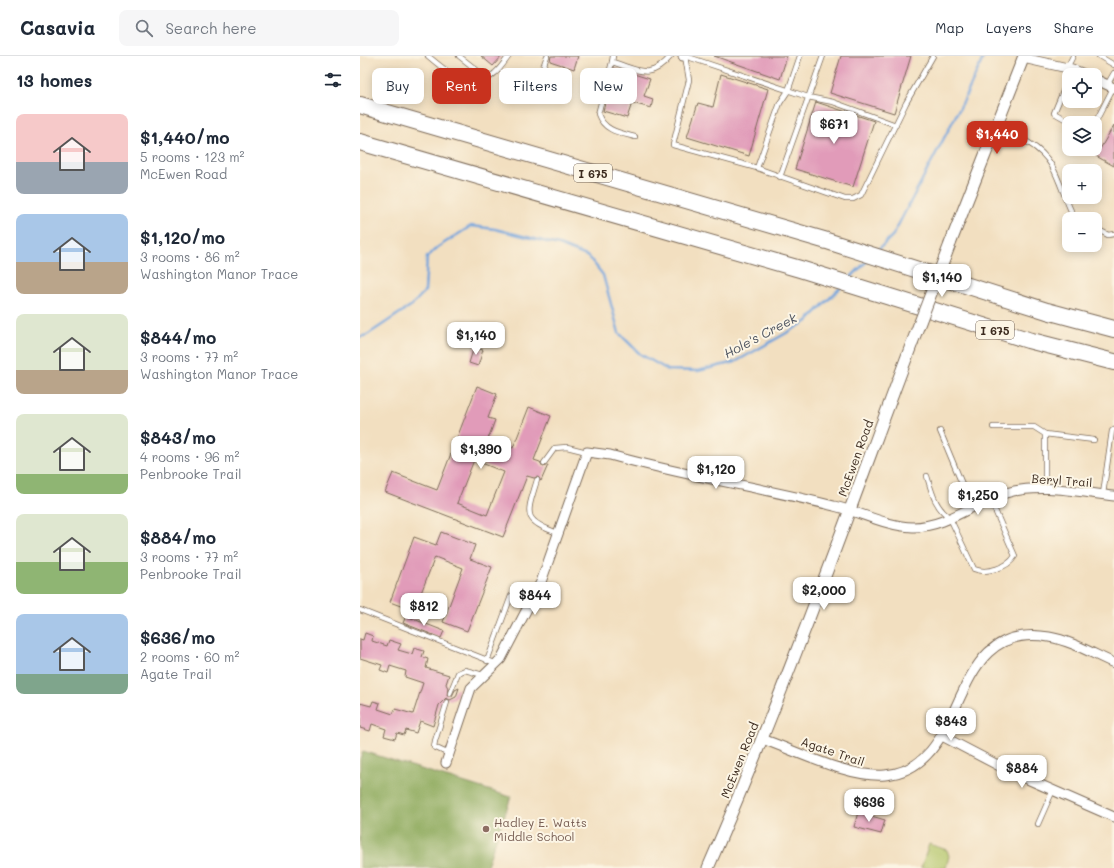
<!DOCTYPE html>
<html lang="en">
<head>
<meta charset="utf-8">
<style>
  body { margin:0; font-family:Mali,sans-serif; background:#f6f6f7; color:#1f2937; height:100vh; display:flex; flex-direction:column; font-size:15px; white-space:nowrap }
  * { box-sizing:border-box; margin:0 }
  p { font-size:13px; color:#747a83 }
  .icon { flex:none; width:22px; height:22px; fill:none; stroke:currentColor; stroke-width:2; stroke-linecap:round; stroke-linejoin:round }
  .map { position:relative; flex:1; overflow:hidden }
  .details { display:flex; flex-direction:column; background:#fff; width:360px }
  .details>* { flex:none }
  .guide { position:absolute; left:12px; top:12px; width:380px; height:36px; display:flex; gap:8px }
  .fabs { position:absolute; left:702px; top:12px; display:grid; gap:8px }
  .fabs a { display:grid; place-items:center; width:40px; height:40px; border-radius:8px; background:#fff; box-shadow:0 2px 10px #0003; font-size:20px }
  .price { position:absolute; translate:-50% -34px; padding:0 9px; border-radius:8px; background:#fff; color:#222; font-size:13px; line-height:26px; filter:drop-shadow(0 1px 2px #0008) }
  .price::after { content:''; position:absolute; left:50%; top:24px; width:12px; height:9px; margin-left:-6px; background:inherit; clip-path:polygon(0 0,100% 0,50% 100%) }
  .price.on { background:#c8321e; color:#fff }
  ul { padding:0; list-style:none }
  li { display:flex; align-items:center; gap:12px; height:100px; padding:0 16px }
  li span { display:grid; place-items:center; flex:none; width:112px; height:80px; border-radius:8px; color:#555 }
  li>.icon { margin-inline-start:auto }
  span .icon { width:48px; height:48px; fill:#fffc; stroke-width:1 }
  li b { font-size:17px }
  h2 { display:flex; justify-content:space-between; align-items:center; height:48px; padding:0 16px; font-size:17px }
  .tag { padding:0 14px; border-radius:8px; background:#fff; box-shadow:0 2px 10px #0003; font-size:14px; line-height:36px }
  .tag.on { background:#c8321e; color:#fff }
  header { display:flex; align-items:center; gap:24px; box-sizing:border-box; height:56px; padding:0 20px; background:#fff; border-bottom:1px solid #e0e1e3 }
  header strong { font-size:19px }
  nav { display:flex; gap:22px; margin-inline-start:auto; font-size:14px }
  .search { width:280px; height:36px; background:#f6f6f7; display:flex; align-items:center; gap:10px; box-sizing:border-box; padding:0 14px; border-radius:8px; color:#747a83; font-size:15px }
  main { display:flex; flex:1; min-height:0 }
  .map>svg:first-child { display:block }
  .green { fill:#b4c66a; stroke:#787844 }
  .forest { fill:#8fab5e; stroke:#656a3e }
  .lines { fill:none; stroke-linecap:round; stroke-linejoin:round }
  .stream { stroke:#71a3dc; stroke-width:2.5 }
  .building { fill:#e19bb9; fill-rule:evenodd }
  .service-casing { stroke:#7b6957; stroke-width:6 }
  .minor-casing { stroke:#7b6957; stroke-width:11 }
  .tertiary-casing { stroke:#7b6957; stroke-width:13 }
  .motorway-casing { stroke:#7b6957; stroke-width:18 }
  .service { stroke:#fff; stroke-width:4.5 }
  .minor { stroke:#fff; stroke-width:9 }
  .tertiary { stroke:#fff; stroke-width:11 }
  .motorway { stroke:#fff; stroke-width:16 }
  .tertiary-bridge-casing { stroke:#7b6957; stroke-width:13; stroke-linecap:butt }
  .tertiary-bridge { stroke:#fff; stroke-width:11 }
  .education-dot { fill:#8d6e63; stroke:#fcf5e5; stroke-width:1.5 }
  .labels { text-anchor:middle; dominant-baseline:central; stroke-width:4; stroke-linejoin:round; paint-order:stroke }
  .shield { fill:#fcf5e5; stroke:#75675a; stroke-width:1 }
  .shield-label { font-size:11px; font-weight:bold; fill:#3b2a1e }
  .street-label { font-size:12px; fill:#3b2a1e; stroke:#fcf5e5 }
  .education-label { font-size:12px; fill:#785e54; stroke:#fcf5e5; text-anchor:start }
  .water-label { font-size:13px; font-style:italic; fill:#4e5460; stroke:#fcf5e5 }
</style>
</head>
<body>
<header>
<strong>Casavia</strong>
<div class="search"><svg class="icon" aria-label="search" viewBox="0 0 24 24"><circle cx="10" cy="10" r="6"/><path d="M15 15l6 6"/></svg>Search here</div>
<nav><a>Map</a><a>Layers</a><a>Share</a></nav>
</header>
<main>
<section class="details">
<h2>13 homes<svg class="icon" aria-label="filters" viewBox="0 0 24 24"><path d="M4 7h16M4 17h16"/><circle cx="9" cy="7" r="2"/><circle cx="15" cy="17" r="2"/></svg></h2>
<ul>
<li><span style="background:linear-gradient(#f6c9c9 60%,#9aa5b1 0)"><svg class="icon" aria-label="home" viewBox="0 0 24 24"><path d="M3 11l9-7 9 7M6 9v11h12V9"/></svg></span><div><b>$1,440/mo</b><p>5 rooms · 123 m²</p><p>McEwen Road</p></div></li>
<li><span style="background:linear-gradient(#a9c7e8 60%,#b9a48a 0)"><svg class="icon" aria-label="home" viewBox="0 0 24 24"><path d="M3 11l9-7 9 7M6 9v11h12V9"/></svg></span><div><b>$1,120/mo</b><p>3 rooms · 86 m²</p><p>Washington Manor Trace</p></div></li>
<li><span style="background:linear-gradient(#dfe7d0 70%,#b9a48a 0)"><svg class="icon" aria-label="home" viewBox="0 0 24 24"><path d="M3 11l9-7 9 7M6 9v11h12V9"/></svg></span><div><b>$844/mo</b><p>3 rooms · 77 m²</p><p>Washington Manor Trace</p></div></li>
<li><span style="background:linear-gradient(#dfe7d0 75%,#8fb573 0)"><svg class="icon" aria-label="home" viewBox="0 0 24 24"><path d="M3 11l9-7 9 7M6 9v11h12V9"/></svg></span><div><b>$843/mo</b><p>4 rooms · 96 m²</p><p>Penbrooke Trail</p></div></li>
<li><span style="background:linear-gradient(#dfe7d0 60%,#8fb573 0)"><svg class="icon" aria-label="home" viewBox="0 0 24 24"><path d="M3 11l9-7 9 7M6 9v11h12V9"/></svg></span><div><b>$884/mo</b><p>3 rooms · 77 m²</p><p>Penbrooke Trail</p></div></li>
<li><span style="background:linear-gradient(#a9c7e8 75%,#7fa58c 0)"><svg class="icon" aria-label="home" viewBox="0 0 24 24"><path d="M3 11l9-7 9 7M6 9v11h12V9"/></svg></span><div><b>$636/mo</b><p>2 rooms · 60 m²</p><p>Agate Trail</p></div></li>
</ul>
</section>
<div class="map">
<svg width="754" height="812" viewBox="0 0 754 812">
  <rect width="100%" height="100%" fill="#fcf5e5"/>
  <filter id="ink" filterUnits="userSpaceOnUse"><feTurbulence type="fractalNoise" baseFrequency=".025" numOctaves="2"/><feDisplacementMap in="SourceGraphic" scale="8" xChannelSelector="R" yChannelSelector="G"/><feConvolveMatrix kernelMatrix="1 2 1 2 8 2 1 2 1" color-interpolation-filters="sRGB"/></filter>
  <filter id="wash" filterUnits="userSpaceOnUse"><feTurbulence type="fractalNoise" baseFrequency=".012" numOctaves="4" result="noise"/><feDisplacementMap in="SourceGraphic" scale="16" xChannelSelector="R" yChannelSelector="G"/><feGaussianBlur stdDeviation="0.9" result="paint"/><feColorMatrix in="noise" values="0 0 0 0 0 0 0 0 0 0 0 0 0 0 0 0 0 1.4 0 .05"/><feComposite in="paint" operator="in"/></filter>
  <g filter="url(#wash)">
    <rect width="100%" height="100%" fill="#f2dfc0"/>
    <path class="green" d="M569 788 587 794 589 800 586 812H561Z"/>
    <path class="forest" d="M3 695 151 741 126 812H0V703Z"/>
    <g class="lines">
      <g class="stream">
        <path d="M517 195 533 179 604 44 624 0"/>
        <path d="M490 222 508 204"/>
        <path d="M0 281 7 279 52 249 65 235 67 201 78 191 111 170 135 173 199 189 229 201 243 219 259 277 280 298 308 314 338 315 375 306 446 266 481 231"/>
      </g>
    </g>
    <g id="blocks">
      <g class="building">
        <path d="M121 0H142L133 10Z"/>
        <path d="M191 0H218L214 13 190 5Z"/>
        <path d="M354 0H427L420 23Z"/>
        <path d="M481 0H551L534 57 470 37Z"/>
        <path d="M254 12 290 23 284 40 293 43 291 52 272 47 267 62 243 55Z"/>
        <path d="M361 18 408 33 389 100 327 81 338 47 353 51Z"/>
        <path d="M456 46 514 65 493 131 435 113Z"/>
        <path d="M754 69V110L736 100Z"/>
        <path d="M114 291 123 294 118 310 109 307Z"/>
        <path d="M117 330 137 338 128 362 135 364 128 383 153 392 169 351 191 360 174 404 180 406 183 411 188 409 181 425 178 421 174 422 167 420 143 481 25 436 33 417 77 434ZM114 404 144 416 127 459 97 447Z"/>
        <path d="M81 476 115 489 110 503 132 511 107 575 83 566 103 512 75 501 54 555 30 546 54 481 76 489Z"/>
        <path d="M46 560 84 575 81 582 43 567Z"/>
        <path d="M5 577 13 580 12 585 27 590 29 584 41 588 38 594 52 598 54 592 64 595 62 601 68 603 66 612 89 619 86 628 88 632 87 640H92L95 634 99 632 96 641 90 644 86 642 79 649 73 670 60 665 56 677 46 674 44 679 37 677 35 683 24 680 26 673 12 668 10 675 0 672V647L11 650 13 645 20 647 18 653 33 658 35 653 53 658 63 627 45 621 46 615 30 610 28 617 20 614 22 609 0 602V583L3 584Z"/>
        <path d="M498 756 525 764 521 778 494 771Z"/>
      </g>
    </g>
  </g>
  <g filter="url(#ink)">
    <use href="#blocks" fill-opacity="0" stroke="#7b6957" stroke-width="1"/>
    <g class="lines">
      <defs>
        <g id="service">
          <path d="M68 0C87 15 111 40 135 17 141 12 145 5 149 0"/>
          <path d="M99 0 127 22"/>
          <path d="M253 0 252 6C279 14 290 25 311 0"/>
          <path d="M325 0 329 24 313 89 397 112 485 143H493L501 139 546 47 573 0"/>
          <path d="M325 0 448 41 473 46 536 69"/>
          <path d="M739 0 754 9"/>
          <path d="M252 6 238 58C244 75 260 77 275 81"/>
          <path d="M707 12 713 0"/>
          <path d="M182 14 187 0"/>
          <path d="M709 21 694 57 712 67"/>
          <path d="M747 29 754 17"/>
          <path d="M735 67 753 32"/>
          <path d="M636 71C657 80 680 89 692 110 700 125 705 143 713 159L718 163"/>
          <path d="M397 112 420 47 428 35 440 0"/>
          <path d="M420 121 463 0"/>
          <path d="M735 172 748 179 754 178"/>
          <path d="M633 371H674L685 378"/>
          <path d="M580 375 612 452"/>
          <path d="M184 407 195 392 207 391 227 396"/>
          <path d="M567 420C572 437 575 451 590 462L614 513C626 518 648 512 655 500L630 443"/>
          <path d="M177 424C167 458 161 464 198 477"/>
          <path d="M685 432V378L734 384"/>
          <path d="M743 438 752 375 754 373"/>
          <path d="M0 554 135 607"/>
          <path d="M127 605 151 540"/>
          <path d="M90 637 98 617 105 614 123 619"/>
          <path d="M87 646 75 685 74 691 89 698"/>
          <path d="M678 768 693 734"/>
        </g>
        <g id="minor">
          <path d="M323 0H325"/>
          <path d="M663 2 712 13 726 19"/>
          <path d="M735 23 754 32"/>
          <path d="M582 680 649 715 754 761"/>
          <path d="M402 683C437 695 488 722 525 719 614 711 583 563 689 581 712 585 733 598 754 607"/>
          <path d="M86 707 111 632 141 603 181 526 227 396 250 399C324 420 400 431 474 450 501 456 525 470 553 471 587 471 614 446 646 437 681 427 718 436 754 440"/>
        </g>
        <g id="tertiary">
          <path d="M590 188 664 0"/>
          <path d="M348 812C423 640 486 463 552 287"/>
        </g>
        <g id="motorway">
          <path d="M0 49 467 185 687 255 754 273"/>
          <path d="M0 86 440 213 668 284 754 306"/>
        </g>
      </defs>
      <use href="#service" class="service-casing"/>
      <use href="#minor" class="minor-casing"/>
      <use href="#tertiary" class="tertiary-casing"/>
      <use href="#motorway" class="motorway-casing"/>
      <use href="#service" class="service"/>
      <use href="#minor" class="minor"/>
      <use href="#tertiary" class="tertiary"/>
      <use href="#motorway" class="motorway"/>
      <defs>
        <path id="tertiary-bridge" d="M552 287 590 188"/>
      </defs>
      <use href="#tertiary-bridge" class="tertiary-bridge-casing"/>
      <use href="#tertiary-bridge" class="tertiary-bridge"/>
    </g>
  </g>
  <circle class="education-dot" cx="126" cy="773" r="4"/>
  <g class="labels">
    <g class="shield">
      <rect x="214" y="108" width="38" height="18" rx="3"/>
      <rect x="616" y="265" width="38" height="18" rx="3"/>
    </g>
    <g class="shield-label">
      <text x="233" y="117">I 675</text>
      <text x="635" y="274">I 675</text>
    </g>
    <g class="street-label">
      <text transform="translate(495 402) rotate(-70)">McEwen Road</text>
      <text transform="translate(702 424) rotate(4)">Beryl Trail</text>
      <text transform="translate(473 695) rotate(19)">Agate Trail</text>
      <text transform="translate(379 704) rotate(-68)">McEwen Road</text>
    </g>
    <g class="education-label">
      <text x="134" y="766">Hadley E. Watts<tspan x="134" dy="14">Middle School</tspan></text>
    </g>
    <g class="water-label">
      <text transform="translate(400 279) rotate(-28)">Hole's Creek</text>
    </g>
  </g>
</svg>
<div class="fabs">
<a><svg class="icon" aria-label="locate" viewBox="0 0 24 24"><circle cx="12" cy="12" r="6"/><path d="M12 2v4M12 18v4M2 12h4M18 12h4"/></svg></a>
<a><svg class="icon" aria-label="layers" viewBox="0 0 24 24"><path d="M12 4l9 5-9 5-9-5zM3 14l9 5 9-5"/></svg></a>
<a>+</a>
<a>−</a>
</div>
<b class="price" style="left:474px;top:89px">$671</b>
<b class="price on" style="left:637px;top:99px">$1,440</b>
<b class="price" style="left:582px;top:242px">$1,140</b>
<b class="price" style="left:116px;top:300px">$1,140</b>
<b class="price" style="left:121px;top:414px">$1,390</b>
<b class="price" style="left:356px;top:434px">$1,120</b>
<b class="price" style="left:618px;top:460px">$1,250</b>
<b class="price" style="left:464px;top:555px">$2,000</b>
<b class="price" style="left:175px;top:560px">$844</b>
<b class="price" style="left:64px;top:571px">$812</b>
<b class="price" style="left:591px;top:686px">$843</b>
<b class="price" style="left:662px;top:733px">$884</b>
<b class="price" style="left:509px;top:767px">$636</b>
<div class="guide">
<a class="tag">Buy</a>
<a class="tag on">Rent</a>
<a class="tag">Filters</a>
<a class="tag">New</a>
</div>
</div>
</main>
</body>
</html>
